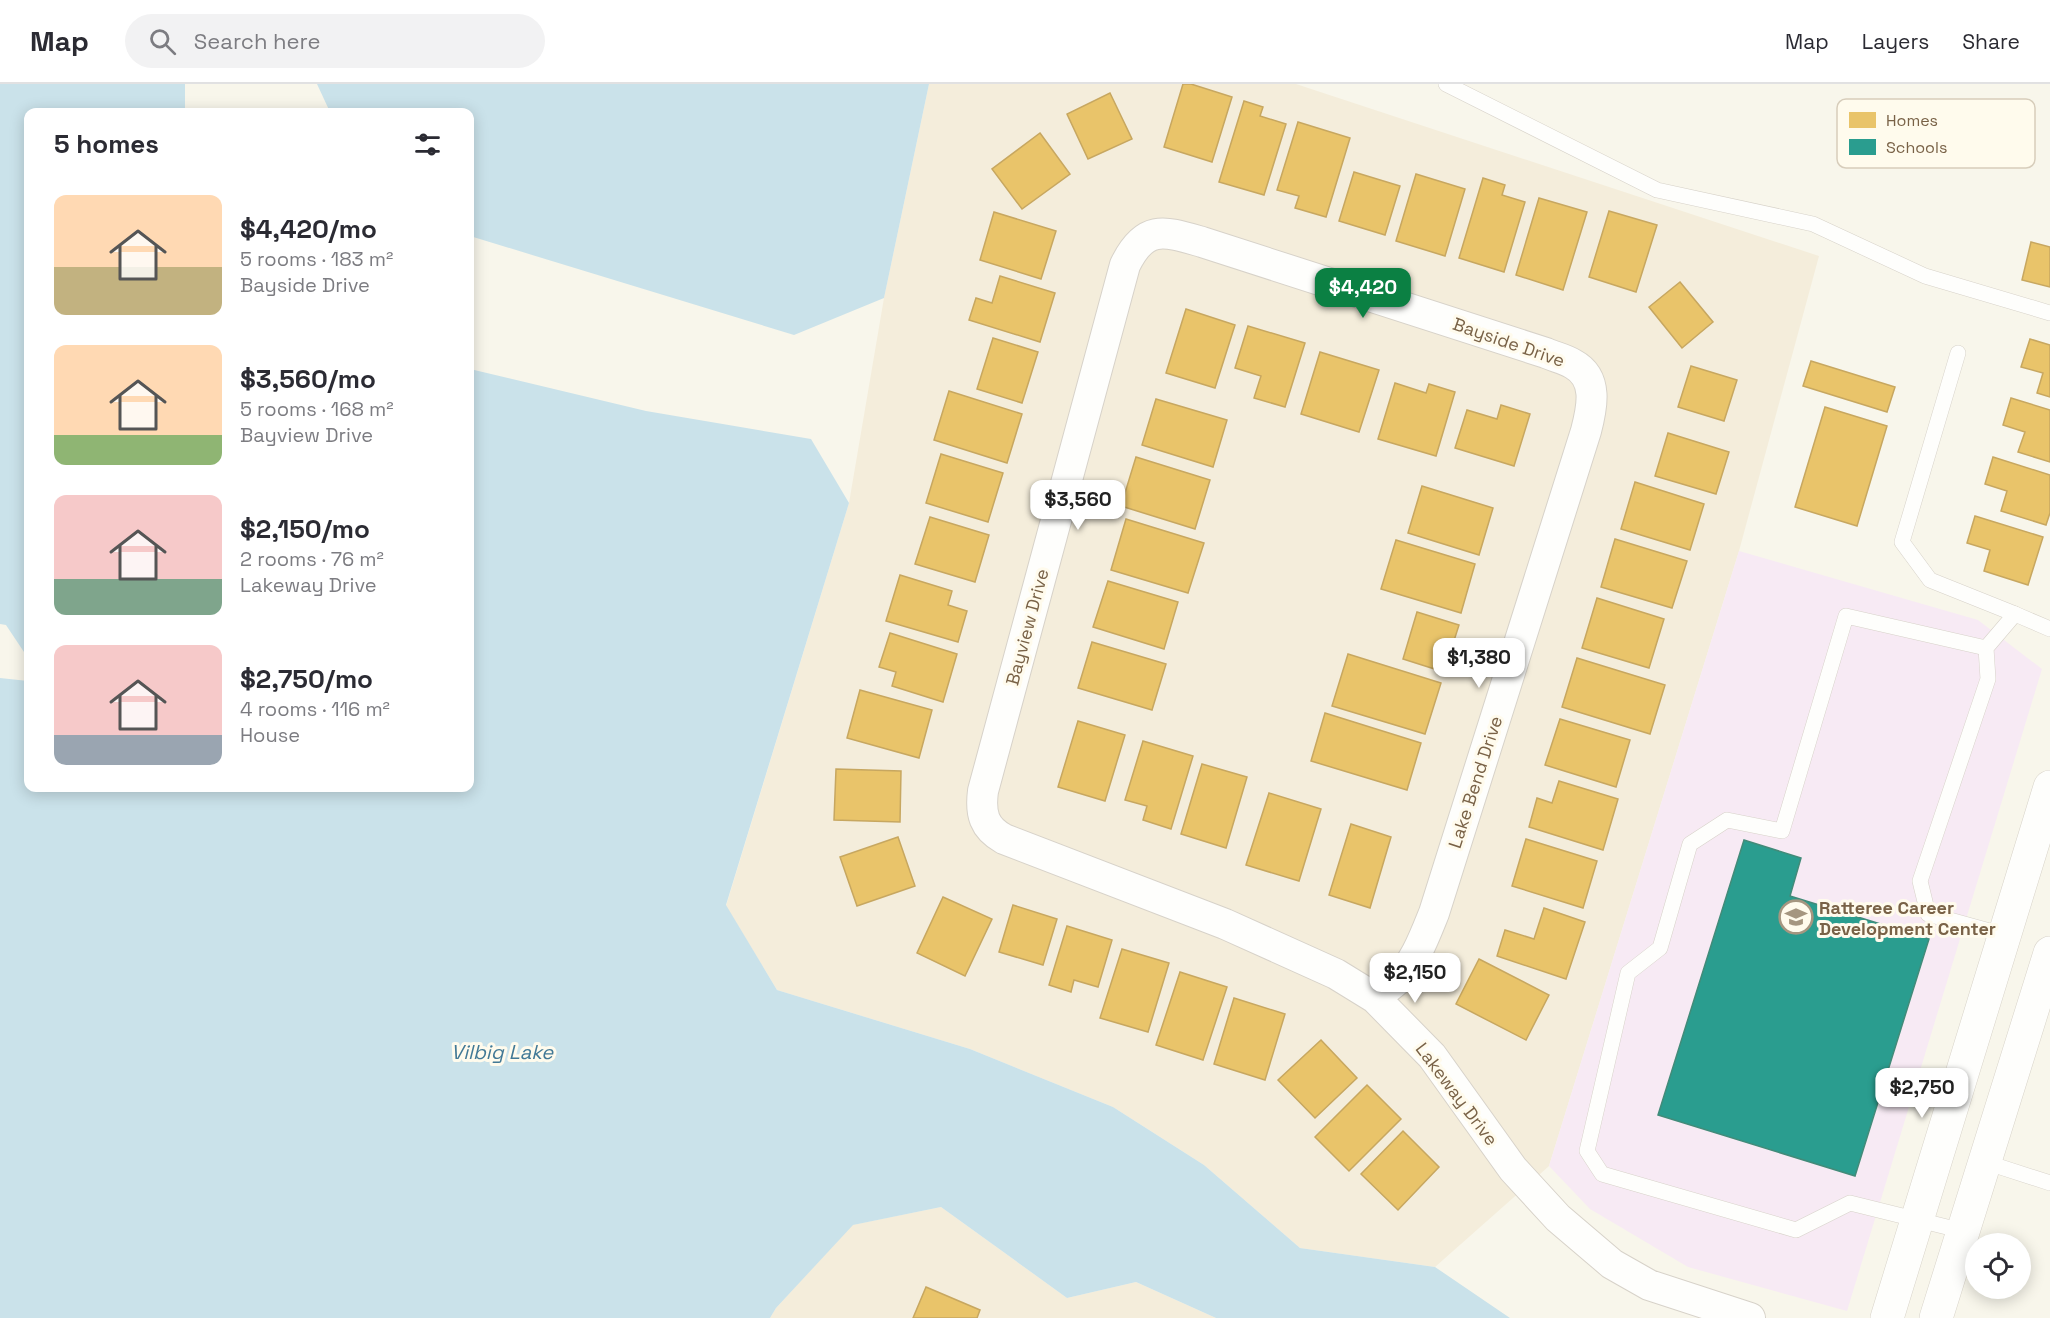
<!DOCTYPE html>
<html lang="en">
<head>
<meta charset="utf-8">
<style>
  body { margin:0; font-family:"Space Grotesk",sans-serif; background:#f2f2f3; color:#2b2b33; height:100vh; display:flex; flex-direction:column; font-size:22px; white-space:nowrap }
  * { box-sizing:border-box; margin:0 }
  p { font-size:20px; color:#7c7c81 }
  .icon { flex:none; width:33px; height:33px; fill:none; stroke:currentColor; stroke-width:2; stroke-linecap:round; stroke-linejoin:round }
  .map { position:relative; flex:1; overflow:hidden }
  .panel { position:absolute; left:24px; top:24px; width:450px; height:684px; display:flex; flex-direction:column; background:#fff; border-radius:12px; box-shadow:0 3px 15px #0003 }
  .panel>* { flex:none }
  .fabs { position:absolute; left:1965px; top:1149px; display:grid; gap:12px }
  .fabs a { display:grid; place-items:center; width:66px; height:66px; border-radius:50%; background:#fff; box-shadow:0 3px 15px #0003; font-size:30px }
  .price { position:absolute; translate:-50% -51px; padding:0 14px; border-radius:12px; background:#fff; color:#222; font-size:20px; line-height:39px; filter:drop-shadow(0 2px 3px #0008) }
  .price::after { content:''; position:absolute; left:50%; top:36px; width:18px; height:14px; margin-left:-9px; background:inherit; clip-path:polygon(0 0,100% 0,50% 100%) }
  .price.selected { background:#0b8043; color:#fff }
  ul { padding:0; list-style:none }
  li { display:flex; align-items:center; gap:18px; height:150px; padding:0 30px }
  li span { display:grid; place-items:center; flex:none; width:168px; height:120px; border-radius:12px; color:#555 }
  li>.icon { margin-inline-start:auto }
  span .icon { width:72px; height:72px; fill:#fffc; stroke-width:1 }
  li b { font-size:26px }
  h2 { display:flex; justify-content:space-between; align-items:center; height:72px; padding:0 30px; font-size:26px }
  header { display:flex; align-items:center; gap:36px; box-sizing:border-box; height:84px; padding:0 30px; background:#fff; border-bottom:2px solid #e1e1e2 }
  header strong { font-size:28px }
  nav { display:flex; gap:33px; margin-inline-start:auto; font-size:21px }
  .search { width:420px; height:54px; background:#f2f2f3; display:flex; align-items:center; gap:15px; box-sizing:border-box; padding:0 21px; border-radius:33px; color:#7c7c81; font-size:22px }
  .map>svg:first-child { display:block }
  .residential { fill:#f4eddb }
  .education { fill:#f7eaf4 }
  .water { fill:#cae2ea }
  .homes { fill:#e9c46a; stroke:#c7a760; stroke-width:1.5 }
  .schools { fill:#2a9d8f; stroke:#428b79; stroke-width:1.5 }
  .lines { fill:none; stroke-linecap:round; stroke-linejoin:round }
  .lane-casing { stroke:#d7d2c9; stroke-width:16 }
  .street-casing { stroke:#d7d2c9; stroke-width:32 }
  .secondary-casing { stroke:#d8d3c9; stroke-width:34 }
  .lane { stroke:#fefefc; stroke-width:15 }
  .street { stroke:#fefefc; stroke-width:30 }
  .secondary { stroke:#fefefc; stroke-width:33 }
  .labels { text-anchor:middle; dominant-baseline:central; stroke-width:6; stroke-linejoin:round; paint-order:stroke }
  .street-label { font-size:18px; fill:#796247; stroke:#fffbed }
  .poi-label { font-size:18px; font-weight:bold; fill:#796247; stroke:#fffbed; text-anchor:start }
  .water-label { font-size:20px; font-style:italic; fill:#427996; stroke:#fffbed }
  .key { fill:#fffbed; stroke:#d7cdbb; stroke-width:1.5 }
  .key-label { font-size:16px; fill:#796247 }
</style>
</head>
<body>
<header>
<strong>Map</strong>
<div class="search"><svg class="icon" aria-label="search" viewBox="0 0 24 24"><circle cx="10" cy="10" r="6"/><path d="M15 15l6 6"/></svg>Search here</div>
<nav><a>Map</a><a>Layers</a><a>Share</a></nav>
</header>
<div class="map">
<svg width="2050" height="1234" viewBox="0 0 2050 1234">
  <rect width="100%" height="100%" fill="#f8f6eb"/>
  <g class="residential">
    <path d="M929 0H1296L1819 172 1739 467 1549 1082 1435 1183 1300 1164 1204 1081 1113 1023 970 965 777 906 726 822 849 419 884 214Z"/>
    <path d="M941 1123 1067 1214 1136 1198 1216 1234H770L776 1224 852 1141Z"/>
  </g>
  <path class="education" d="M1739 467 1978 536 2042 585 1847 1227 1688 1183 1590 1125 1549 1082Z"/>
  <g class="water">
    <path d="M0 0H185V28H28V574L6 541 0 540Z"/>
    <path d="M317 0H929L884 214 794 251 470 152V28H330Z"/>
    <path d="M470 285 646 327 811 355 849 419 726 821 777 906 970 965 1113 1023 1204 1081 1300 1164 1435 1183 1510 1234H1216L1136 1198 1067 1214 941 1123 853 1141 776 1224 770 1234H0V594L28 597V704H470Z"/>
  </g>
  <g class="homes">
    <path d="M1183 0H1191L1232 13 1212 78 1164 63Z"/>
    <path d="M1110 9 1132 55 1088 75 1067 30Z"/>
    <path d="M1244 17 1263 23 1260 32 1286 40 1264 111 1219 98Z"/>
    <path d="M1298 38 1350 54 1326 133 1295 124 1299 112 1277 106Z"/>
    <path d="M1040 49 1070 90 1022 125 992 85Z"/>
    <path d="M1354 88 1400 102 1385 151 1339 137Z"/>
    <path d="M1416 90 1465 105 1445 172 1396 157Z"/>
    <path d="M1483 94 1505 101 1502 111 1525 118 1504 188 1459 174Z"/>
    <path d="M1539 114 1587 128 1563 206 1516 191Z"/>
    <path d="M1609 127 1657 141 1636 208 1589 193Z"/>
    <path d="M994 128 1056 147 1041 195 980 176Z"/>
    <path d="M2031 158 2050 163V203L2022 196Z"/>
    <path d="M1000 192 1055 209 1040 258 969 236 976 214 992 219Z"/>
    <path d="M1680 198 1713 238 1682 264 1649 223Z"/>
    <path d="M1186 225 1235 241 1215 304 1166 289Z"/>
    <path d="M1248 242 1305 259 1285 323 1254 314 1261 292 1235 284Z"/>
    <path d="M993 254 1038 268 1022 319 977 305Z"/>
    <path d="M2030 255 2050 261V313L2037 309 2043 289 2021 283Z"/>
    <path d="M1320 268 1379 286 1359 348 1301 330Z"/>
    <path d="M1811 277 1895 303 1887 328 1803 302Z"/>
    <path d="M1691 282 1737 296 1724 337 1678 323Z"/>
    <path d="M1395 299 1426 309 1429 300 1455 308 1436 372 1378 355Z"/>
    <path d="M949 307 1022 330 1007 379 934 356Z"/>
    <path d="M2011 314 2050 326V378L2018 368 2025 348 2003 341Z"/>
    <path d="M1156 315 1227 336 1213 383 1142 361Z"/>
    <path d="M1501 321 1530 330 1514 382 1455 364 1467 326 1497 335Z"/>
    <path d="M1825 323 1887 342 1857 442 1795 423Z"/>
    <path d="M1668 349 1729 368 1716 410 1655 392Z"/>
    <path d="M941 370 1003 389 988 438 926 419Z"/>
    <path d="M1136 373 1210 396 1195 445 1121 422Z"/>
    <path d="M1993 373 2050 391V429L2046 441 2001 427 2007 407 1985 400Z"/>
    <path d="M1635 398 1704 420 1690 466 1621 445Z"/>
    <path d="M1422 402 1493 424 1479 471 1408 449Z"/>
    <path d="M1975 432 2043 453 2028 501 1984 487 1990 466 1967 459Z"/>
    <path d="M930 433 989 451 975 498 915 480Z"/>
    <path d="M1126 435 1204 459 1188 509 1111 486Z"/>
    <path d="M1615 455 1687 477 1672 524 1601 503Z"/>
    <path d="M1396 456 1475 480 1461 529 1381 505Z"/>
    <path d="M900 491 952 507 948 521 967 527 958 558 886 537Z"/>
    <path d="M1108 497 1178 518 1164 565 1093 543Z"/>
    <path d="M1597 514 1664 535 1649 584 1582 564Z"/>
    <path d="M1417 528 1459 541 1444 588 1403 575Z"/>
    <path d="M890 549 957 570 943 618 892 602 896 588 879 583Z"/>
    <path d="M1092 558 1166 580 1152 626 1078 604Z"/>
    <path d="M1348 570 1441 599 1425 650 1332 622Z"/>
    <path d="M1577 574 1665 601 1650 650 1562 623Z"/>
    <path d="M860 606 932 626 919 674 847 654Z"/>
    <path d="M1325 629 1421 659 1407 706 1311 677Z"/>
    <path d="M1560 635 1630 656 1616 703 1545 681Z"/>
    <path d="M1078 637 1125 651 1105 717 1058 703Z"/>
    <path d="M1143 657 1193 672 1171 745 1143 736 1147 722 1125 716Z"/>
    <path d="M1202 680 1247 693 1226 764 1181 750Z"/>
    <path d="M836 685 901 687 900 738 834 736Z"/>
    <path d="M1559 697 1618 715 1603 766 1529 743 1537 714 1552 719Z"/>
    <path d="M1269 709 1321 725 1299 797 1246 781Z"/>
    <path d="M1351 740 1391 753 1370 824 1329 811Z"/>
    <path d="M898 753 915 802 857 822 840 773Z"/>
    <path d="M1526 755 1597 777 1583 824 1512 802Z"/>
    <path d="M943 813 992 835 965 892 917 869Z"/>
    <path d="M1013 821 1057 835 1043 881 999 868Z"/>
    <path d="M1544 824 1585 838 1566 895 1497 872 1505 846 1534 855Z"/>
    <path d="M1067 842 1112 856 1098 903 1074 896 1071 908 1049 901Z"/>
    <path d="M1122 865 1169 879 1148 948 1100 934Z"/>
    <path d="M1479 875 1549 911 1526 956 1456 920Z"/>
    <path d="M1180 888 1227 903 1203 976 1156 961Z"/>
    <path d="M1234 914 1285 930 1265 996 1214 980Z"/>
    <path d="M1321 956 1357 994 1315 1034 1278 996Z"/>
    <path d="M1367 1001 1401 1035 1349 1087 1315 1053Z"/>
    <path d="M1403 1047 1439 1083 1398 1126 1361 1090Z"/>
    <path d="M926 1203 980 1226 977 1234H913Z"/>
  </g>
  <path class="schools" d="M1744 756 1801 774 1790 812 1929 855 1855 1092 1658 1031Z"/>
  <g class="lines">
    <defs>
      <g id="lane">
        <path d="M1446 0 1657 106 1813 140 1925 192 2050 229"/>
        <path d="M1958 269 1902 458 1930 496 2015 530"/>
        <path d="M2004 851 1928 830 1920 797 1988 595 1986 564 2015 530 2050 545"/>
        <path d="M1985 1078 2050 1099"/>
        <path d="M1963 1147 1850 1119 1796 1146 1602 1090 1587 1067 1628 889 1660 864 1690 760 1727 736 1782 747 1846 532 1986 564"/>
      </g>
      <path id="street" d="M1375 914C1382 908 1390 902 1397 896 1415 879 1425 851 1434 829L1586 347C1592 324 1599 294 1573 280 1565 275 1555 273 1546 269L1202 158C1164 147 1145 140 1125 181L983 707C980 730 984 744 1004 755L1225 840 1336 890 1375 914 1432 972 1513 1085 1558 1134 1612 1180 1649 1201 1750 1234"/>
      <g id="secondary">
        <path d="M1887 1234 2050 703"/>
        <path d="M1936 1234 2050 869"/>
      </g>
    </defs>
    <use href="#lane" class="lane-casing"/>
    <use href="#street" class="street-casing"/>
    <use href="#secondary" class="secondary-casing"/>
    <use href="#lane" class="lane"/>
    <use href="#street" class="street"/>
    <use href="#secondary" class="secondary"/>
  </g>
  <defs>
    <symbol id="school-ring" viewBox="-11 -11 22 22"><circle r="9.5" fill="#fffbed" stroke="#a59680" stroke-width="1.5"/><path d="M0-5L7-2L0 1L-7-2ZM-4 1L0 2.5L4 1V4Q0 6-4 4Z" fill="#a59680"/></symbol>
  </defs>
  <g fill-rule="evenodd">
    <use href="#school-ring" x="1777" y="814" width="38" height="38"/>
  </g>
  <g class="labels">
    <g class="street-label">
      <text transform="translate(1509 258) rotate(19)">Bayside Drive</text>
      <text transform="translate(1027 543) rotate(-75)">Bayview Drive</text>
      <text transform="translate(1475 698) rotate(-72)">Lake Bend Drive</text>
      <text transform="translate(1457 1010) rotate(53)">Lakeway Drive</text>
    </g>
    <g class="poi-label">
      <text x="1819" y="823">Ratteree Career<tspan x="1819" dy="21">Development Center</tspan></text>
    </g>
    <g class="water-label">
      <text x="502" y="968">Vilbig Lake</text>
    </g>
  </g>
  <rect x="1837" y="15" width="198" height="69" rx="9" class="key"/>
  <rect x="1849" y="28" width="27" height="16" fill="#e9c46a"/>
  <rect x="1849" y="55" width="27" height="16" fill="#2a9d8f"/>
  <g class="key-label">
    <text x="1886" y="42">Homes</text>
    <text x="1886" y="69">Schools</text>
  </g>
</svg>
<div class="fabs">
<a><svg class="icon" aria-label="locate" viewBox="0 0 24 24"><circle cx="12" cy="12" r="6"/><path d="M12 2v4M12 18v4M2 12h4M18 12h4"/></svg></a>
</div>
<b class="price selected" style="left:1363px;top:235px">$4,420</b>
<b class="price" style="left:1078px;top:447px">$3,560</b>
<b class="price" style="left:1479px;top:605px">$1,380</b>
<b class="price" style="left:1415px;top:920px">$2,150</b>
<b class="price" style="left:1922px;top:1035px">$2,750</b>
<section class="panel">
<h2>5 homes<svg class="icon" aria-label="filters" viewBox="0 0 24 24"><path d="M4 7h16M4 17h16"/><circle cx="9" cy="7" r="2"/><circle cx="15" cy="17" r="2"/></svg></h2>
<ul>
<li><span style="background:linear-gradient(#ffd9b3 60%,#c2b280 0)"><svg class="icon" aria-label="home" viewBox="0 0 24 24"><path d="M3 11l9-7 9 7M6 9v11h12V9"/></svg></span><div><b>$4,420/mo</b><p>5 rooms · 183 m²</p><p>Bayside Drive</p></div></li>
<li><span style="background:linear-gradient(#ffd9b3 75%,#8fb573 0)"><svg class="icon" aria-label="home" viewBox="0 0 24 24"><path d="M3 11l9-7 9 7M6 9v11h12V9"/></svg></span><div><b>$3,560/mo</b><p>5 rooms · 168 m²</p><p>Bayview Drive</p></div></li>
<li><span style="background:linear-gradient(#f6c9c9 70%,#7fa58c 0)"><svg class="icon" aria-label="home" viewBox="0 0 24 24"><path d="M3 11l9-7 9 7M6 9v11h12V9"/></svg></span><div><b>$2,150/mo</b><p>2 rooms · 76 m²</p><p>Lakeway Drive</p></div></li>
<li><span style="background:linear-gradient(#f6c9c9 75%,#9aa5b1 0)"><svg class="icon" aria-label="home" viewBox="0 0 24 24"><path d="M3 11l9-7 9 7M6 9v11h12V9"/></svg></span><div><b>$2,750/mo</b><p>4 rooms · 116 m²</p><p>House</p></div></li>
</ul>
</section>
</div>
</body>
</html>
